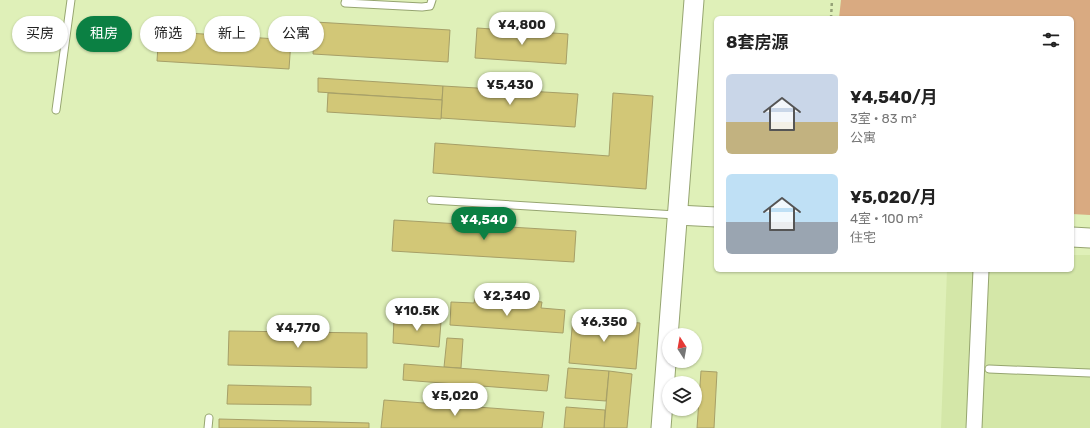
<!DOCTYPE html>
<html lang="zh">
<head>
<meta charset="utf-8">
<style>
  body { margin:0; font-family:Rubik,"Noto Sans SC",sans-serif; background:#f6f6f6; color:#222; height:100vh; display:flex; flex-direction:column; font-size:15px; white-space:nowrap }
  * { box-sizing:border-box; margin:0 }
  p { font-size:13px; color:#767676 }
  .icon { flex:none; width:22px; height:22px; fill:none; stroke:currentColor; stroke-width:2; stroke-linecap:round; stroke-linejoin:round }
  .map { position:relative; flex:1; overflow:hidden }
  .panel { position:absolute; left:714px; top:16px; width:360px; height:256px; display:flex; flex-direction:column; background:#fff; border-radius:6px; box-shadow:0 1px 3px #0004 }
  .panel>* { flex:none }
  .guide { position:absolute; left:12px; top:16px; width:380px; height:36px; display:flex; gap:8px }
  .needle { width:26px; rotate:349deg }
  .controls { position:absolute; left:662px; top:328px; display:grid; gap:8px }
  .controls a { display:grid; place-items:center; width:40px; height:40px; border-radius:50%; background:#fff; box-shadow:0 1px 3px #0004; font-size:20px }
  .price { position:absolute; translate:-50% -34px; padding:0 9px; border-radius:14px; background:#fff; color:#222; font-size:13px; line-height:26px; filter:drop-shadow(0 1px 2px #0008) }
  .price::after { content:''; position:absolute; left:50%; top:24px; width:12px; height:9px; margin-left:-6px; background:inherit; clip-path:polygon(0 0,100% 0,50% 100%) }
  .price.current { background:#0b8043; color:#fff }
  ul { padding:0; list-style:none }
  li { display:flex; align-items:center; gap:12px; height:100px; padding:0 12px }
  li span { display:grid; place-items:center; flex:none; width:112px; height:80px; border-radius:6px; color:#555 }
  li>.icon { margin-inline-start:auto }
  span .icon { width:48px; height:48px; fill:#fffc; stroke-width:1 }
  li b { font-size:17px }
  h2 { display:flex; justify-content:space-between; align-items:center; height:48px; padding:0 12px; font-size:17px }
  .tag { padding:0 14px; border-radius:18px; background:#fff; box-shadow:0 1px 3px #0004; font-size:14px; line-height:36px }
  .tag.current { background:#0b8043; color:#fff }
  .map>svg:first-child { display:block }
  .built { fill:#d4e7a8 }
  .green { fill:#d9aa81 }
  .building { fill:#d2c777; stroke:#a69f67 }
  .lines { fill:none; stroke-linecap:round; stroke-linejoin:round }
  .service-casing { stroke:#96a570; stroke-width:9 }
  .minor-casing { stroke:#96a570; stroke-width:17 }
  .tertiary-casing { stroke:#96a570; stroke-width:21 }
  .path { stroke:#95a277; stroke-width:2.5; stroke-dasharray:3 3; stroke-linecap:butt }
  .service { stroke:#fff; stroke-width:7 }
  .minor { stroke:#fff; stroke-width:15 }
  .tertiary { stroke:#fff; stroke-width:19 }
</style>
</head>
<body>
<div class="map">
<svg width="1090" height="428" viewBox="0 0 1090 428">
  <rect width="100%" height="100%" fill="#dff0b8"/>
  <path class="built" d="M1072 255H1090V428H941L947 270H1072Z"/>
  <path class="green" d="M841 0H1090V215L1072 214V18H839Z"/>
  <g class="building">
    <path d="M315 22 450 30 448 62 313 54Z"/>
    <path d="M477 28 568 34 566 64 475 58Z"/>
    <path d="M159 31 291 40 289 69 157 61Z"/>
    <path d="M318 78 443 86 442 100 318 92Z"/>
    <path d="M443 86 578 94 575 127 441 118Z"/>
    <path d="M328 93 442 100 441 119 327 112Z"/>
    <path d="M613 93 653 96 646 189 433 173 435 143 609 156Z"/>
    <path d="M394 220 576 231 574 262 392 251Z"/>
    <path d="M475 298 485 299 484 304 530 307V301L542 302 541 308 565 310 563 333 450 325 451 302 474 303Z"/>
    <path d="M573 317 640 323 636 369 569 363Z"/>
    <path d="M394 318 441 322 439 347 393 343Z"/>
    <path d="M229 331 367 333V368L228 365Z"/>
    <path d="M447 338 463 339 461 368 444 367Z"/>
    <path d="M404 364 549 375 547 391 403 380Z"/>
    <path d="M568 368 609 371 606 401 565 398Z"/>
    <path d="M609 371 632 374 627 428H604Z"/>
    <path d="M701 371 717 372 714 428H697Z"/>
    <path d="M228 385 311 387V405L227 404Z"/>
    <path d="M384 400 544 412 542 428H381Z"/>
    <path d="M566 407 605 410 604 428H564Z"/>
    <path d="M219 419 369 423V428H219Z"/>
  </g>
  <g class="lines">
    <defs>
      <g id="service">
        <path d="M346 0 345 3 422 7 430 6 432 0"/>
        <path d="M56 110 71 0"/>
        <path d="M431 200 676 215"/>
        <path d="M989 369 1090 373"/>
        <path d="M208 428 209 418"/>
      </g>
      <path id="minor" d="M974 428 981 270"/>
      <g id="tertiary">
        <path d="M677 215 716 217"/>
        <path d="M1072 237 1090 238"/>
        <path d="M661 428 694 0"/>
      </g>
    </defs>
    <use href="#service" class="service-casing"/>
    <use href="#minor" class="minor-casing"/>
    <use href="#tertiary" class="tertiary-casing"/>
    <path class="path" d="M831 18 832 0"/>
    <use href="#service" class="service"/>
    <use href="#minor" class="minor"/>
    <use href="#tertiary" class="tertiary"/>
  </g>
</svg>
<div class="controls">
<a><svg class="needle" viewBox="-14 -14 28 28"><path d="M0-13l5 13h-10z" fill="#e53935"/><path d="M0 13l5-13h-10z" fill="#767676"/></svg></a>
<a><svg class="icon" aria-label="layers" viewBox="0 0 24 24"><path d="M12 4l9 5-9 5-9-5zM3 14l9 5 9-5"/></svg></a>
</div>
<b class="price" style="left:522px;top:46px">¥4,800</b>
<b class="price" style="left:510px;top:106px">¥5,430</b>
<b class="price current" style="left:484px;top:241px">¥4,540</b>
<b class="price" style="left:507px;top:317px">¥2,340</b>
<b class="price" style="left:417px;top:332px">¥10.5K</b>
<b class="price" style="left:604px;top:343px">¥6,350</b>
<b class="price" style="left:298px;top:349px">¥4,770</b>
<b class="price" style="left:455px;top:417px">¥5,020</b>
<div class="guide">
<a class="tag">买房</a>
<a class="tag current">租房</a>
<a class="tag">筛选</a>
<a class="tag">新上</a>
<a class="tag">公寓</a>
</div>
<section class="panel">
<h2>8套房源<svg class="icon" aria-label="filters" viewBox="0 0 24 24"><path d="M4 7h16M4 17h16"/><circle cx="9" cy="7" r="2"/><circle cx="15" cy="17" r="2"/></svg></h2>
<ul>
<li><span style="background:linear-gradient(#c9d6e8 60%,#c2b280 0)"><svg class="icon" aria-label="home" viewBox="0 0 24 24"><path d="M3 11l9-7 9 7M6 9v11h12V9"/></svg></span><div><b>¥4,540/月</b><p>3室 · 83 m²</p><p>公寓</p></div></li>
<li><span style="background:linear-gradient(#bfe0f5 60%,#9aa5b1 0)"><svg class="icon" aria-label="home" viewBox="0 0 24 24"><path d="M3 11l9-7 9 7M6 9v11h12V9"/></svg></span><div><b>¥5,020/月</b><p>4室 · 100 m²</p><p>住宅</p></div></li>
</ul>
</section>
</div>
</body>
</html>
